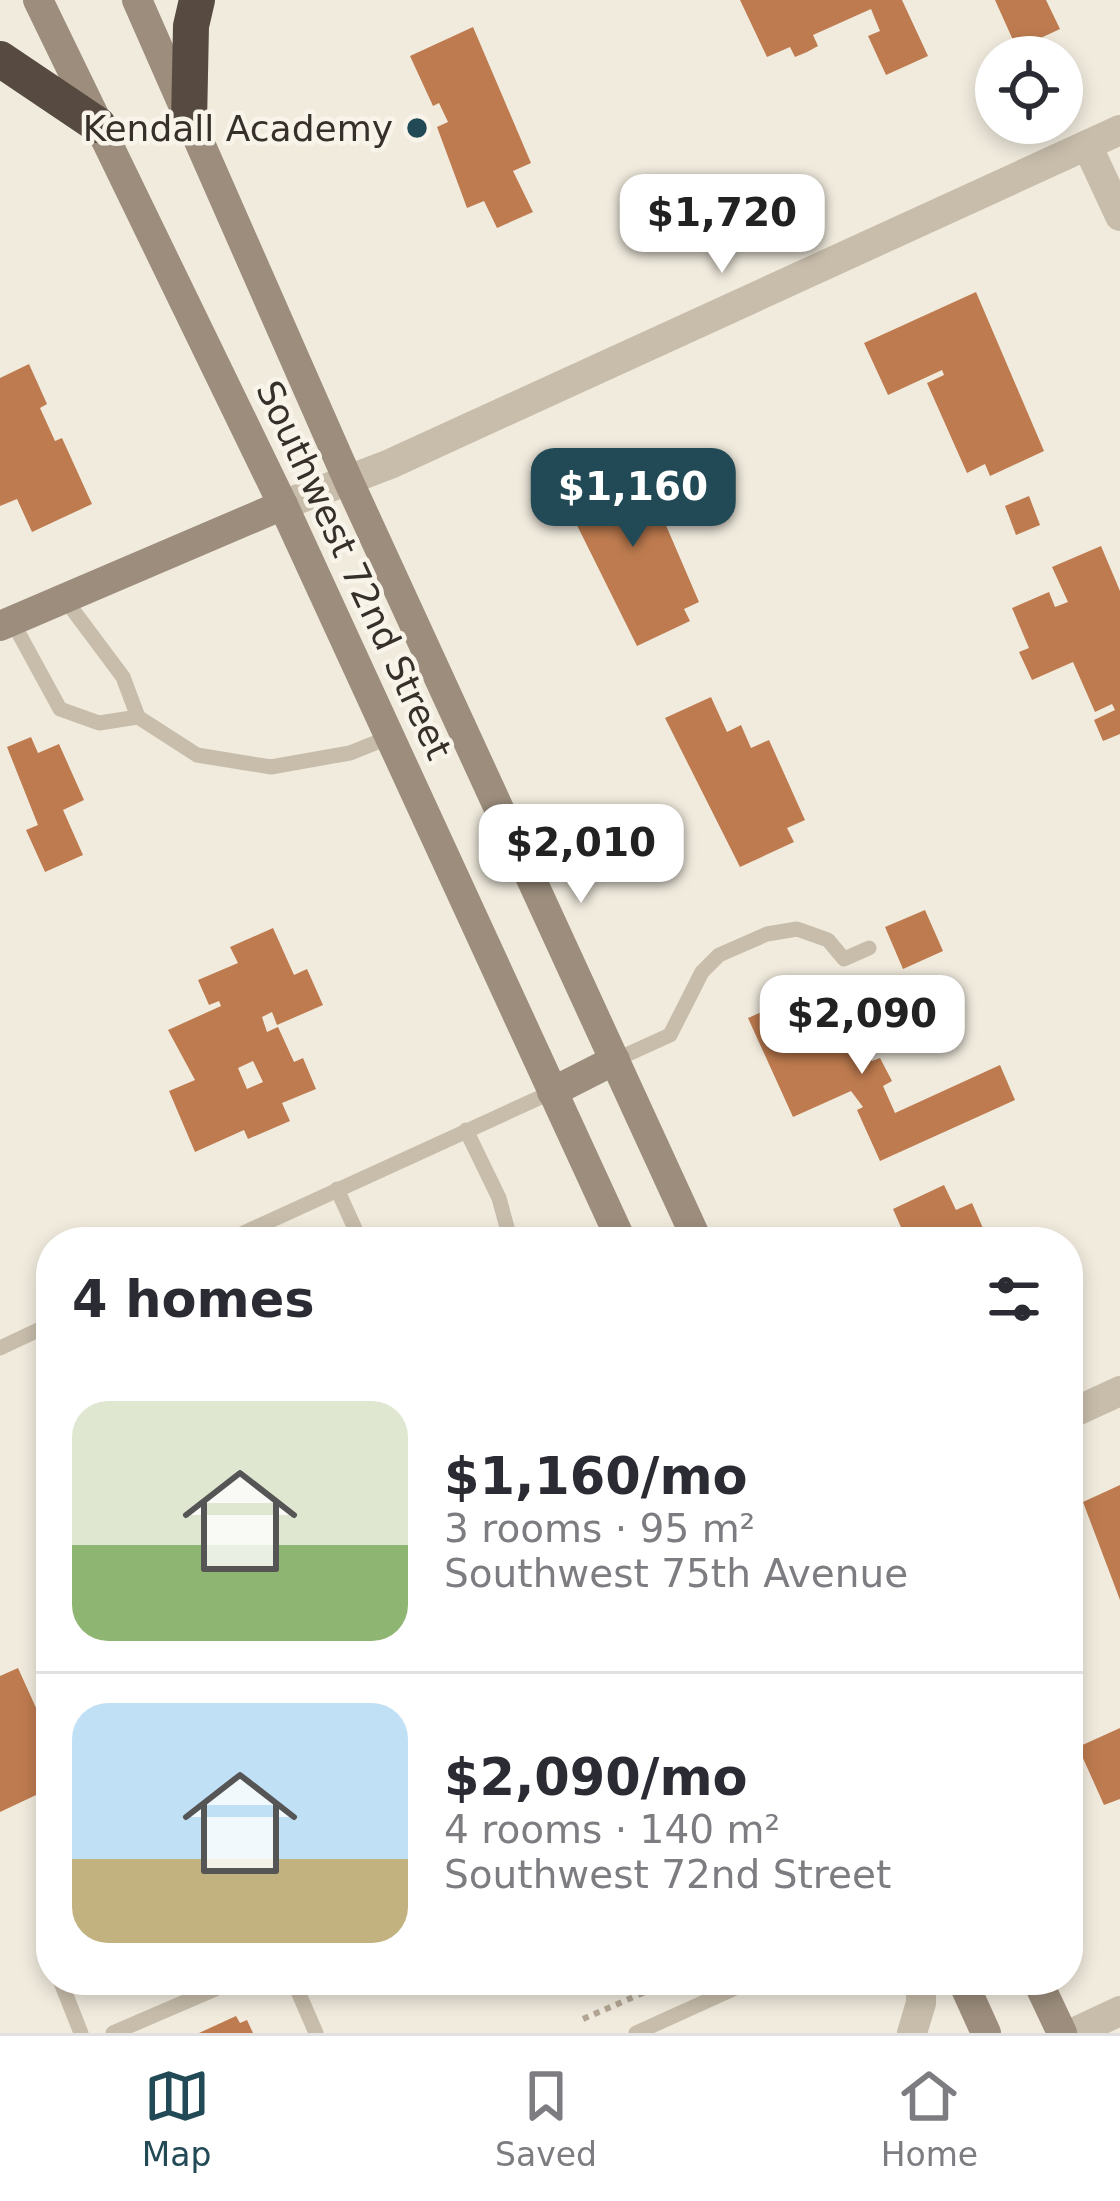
<!DOCTYPE html>
<html lang="en">
<head>
<meta charset="utf-8">
<style>
  body { margin:0; font-family:"DejaVu Sans",sans-serif; background:#f7f7f7; color:#2b2b33; height:100vh; display:flex; flex-direction:column; font-size:45px; white-space:nowrap }
  * { box-sizing:border-box; margin:0 }
  p { font-size:39px; color:#7c7c81 }
  .icon { flex:none; width:66px; height:66px; fill:none; stroke:currentColor; stroke-width:2; stroke-linecap:round; stroke-linejoin:round }
  .map { position:relative; flex:1; overflow:hidden }
  .panel { position:absolute; left:36px; top:1227px; width:1047px; height:768px; display:flex; flex-direction:column; background:#fff; border-radius:48px; box-shadow:0 6px 18px #0003 }
  .panel>* { flex:none }
  .buttons { position:absolute; left:975px; top:36px; display:grid; gap:24px }
  .buttons a { display:grid; place-items:center; width:108px; height:108px; border-radius:50%; background:#fff; box-shadow:0 6px 18px #0003; font-size:60px }
  .price { position:absolute; translate:-50% -102px; padding:0 27px; border-radius:24px; background:#fff; color:#222; font-size:39px; line-height:78px; filter:drop-shadow(0 3px 6px #0008) }
  .price::after { content:''; position:absolute; left:50%; top:72px; width:36px; height:27px; margin-left:-18px; background:inherit; clip-path:polygon(0 0,100% 0,50% 100%) }
  .price.on { background:#224a56; color:#fff }
  ul { padding:0; list-style:none }
  li { display:flex; align-items:center; gap:36px; height:300px; padding:0 36px }
  li+li { border-top:3px solid #e1e1e2 }
  li span { display:grid; place-items:center; flex:none; width:336px; height:240px; border-radius:36px; color:#555 }
  li>.icon { margin-inline-start:auto }
  span .icon { width:144px; height:144px; fill:#fffc; stroke-width:1 }
  li b { font-size:51px }
  h2 { display:flex; justify-content:space-between; align-items:center; height:144px; padding:0 36px; font-size:51px }
  .tabs { display:flex; justify-content:space-around; align-items:center; height:168px; border-top:3px solid #e1e1e2; background:#fff; font-size:33px; color:#7c7c81 }
  .tabs a { display:grid; justify-items:center; gap:6px }
  .tabs .on { color:#224a56 }
  .map>svg:first-child { display:block }
  .building { fill:#be7b4f; fill-rule:evenodd }
  .lines { fill:none; stroke-linecap:round; stroke-linejoin:round }
  .path { stroke:#b4a795; stroke-width:6; stroke-dasharray:6 6; stroke-linecap:butt }
  .lane { stroke:#c8bdab; stroke-width:15 }
  .street { stroke:#c8bdab; stroke-width:30 }
  .secondary { stroke:#9c8d7c; stroke-width:30 }
  .highway { stroke:#574b41; stroke-width:36 }
  .poi-dot { fill:#224a56; stroke:#f9f4ea; stroke-width:4.5 }
  .labels { text-anchor:middle; dominant-baseline:central; stroke-width:9; stroke-linejoin:round; paint-order:stroke }
  .poi-label { font-size:36px; fill:#37302a; stroke:#f9f4ea; text-anchor:end }
  .street-label { font-size:36px; fill:#37302a; stroke:#f9f4ea }
</style>
</head>
<body>
<div class="map">
<svg width="1120" height="2033" viewBox="0 0 1120 2033">
  <rect width="100%" height="100%" fill="#f1ebde"/>
  <g class="building">
    <path d="M740 0H902L928 56 886 75 868 36 880 31 871 9 813 35 818 46 807 52 795 57 790 47 767 57Z"/>
    <path d="M995 0H1046L1060 29 1017 49Z"/>
    <path d="M473 27 531 163 513 171 533 212 497 228 484 201 467 208 437 127 448 122 439 103 433 106 410 56Z"/>
    <path d="M976 292 1044 451 990 476 985 464 967 473 927 383 944 375 942 370 888 395 864 343Z"/>
    <path d="M29 364 47 404 40 408 55 441 62 438 92 504 32 532 17 499 0 506V378Z"/>
    <path d="M637 458 699 602 684 609 690 621 637 646 561 493Z"/>
    <path d="M1029 496 1040 525 1016 535 1005 506Z"/>
    <path d="M1101 546 1120 591V734L1103 741 1094 720 1115 710 1112 704 1095 712 1073 662 1032 680 1019 652 1029 648 1012 608 1049 592 1055 607 1068 602 1052 567Z"/>
    <path d="M711 697 727 732 741 725 751 748 769 740 805 820 787 828 794 842 740 867 665 718Z"/>
    <path d="M31 737 38 753 59 744 84 800 63 810 83 855 45 872 26 830 38 825 7 747Z"/>
    <path d="M925 910 943 951 903 969 885 927Z"/>
    <path d="M273 928 294 975 307 969 323 1005 277 1025 272 1012 262 1017 267 1032 278 1027 294 1062 303 1058 316 1089 282 1103 290 1121 248 1139 244 1130 195 1152 169 1091 195 1080 168 1030 221 1006 219 1001 209 1005 198 980 238 963 230 947ZM253 1061 263 1082 247 1089 238 1068Z"/>
    <path d="M806 993 817 1018 846 1005 872 1061 880 1058 892 1081 883 1086 895 1113 1000 1065 1015 1100 880 1161 857 1110 863 1107 851 1091 793 1117 748 1018Z"/>
    <path d="M944 1185 956 1210 972 1203 989 1242H898L896 1237 904 1234 893 1209Z"/>
    <path d="M1120 1485V1600L1083 1502Z"/>
    <path d="M18 1668 51 1741V1788L0 1812V1676Z"/>
    <path d="M1120 1728V1799L1104 1805 1078 1747Z"/>
    <path d="M236 2016 240 2023 247 2020 253 2033H199Z"/>
  </g>
  <g class="lines">
    <path class="path" d="M583 2019 645 1992"/>
    <g class="lane">
      <path d="M64 598 123 677 138 717 197 755 271 767 350 753 390 737"/>
      <path d="M12 621 60 709 99 723 138 717"/>
      <path d="M615 1060 670 1035 702 972 719 955 767 934 797 929 828 940 844 959 869 948"/>
      <path d="M466 1130 499 1198 511 1242"/>
      <path d="M337 1189 361 1242"/>
      <path d="M224 1242 552 1092"/>
      <path d="M0 1348 51 1324"/>
      <path d="M51 1944 46 1946 51 1959"/>
      <path d="M60 1980 81 2033"/>
      <path d="M293 1980 316 2033"/>
      <path d="M113 2033 236 1980"/>
      <path d="M636 2033 753 1980"/>
    </g>
    <g class="street">
      <path d="M1087 145 1120 216"/>
      <path d="M283 505 390 464 1120 130"/>
      <path d="M1068 1415 1120 1391"/>
      <path d="M912 2033 921 2003V1980"/>
      <path d="M1073 2033 1120 2011"/>
    </g>
    <g class="secondary">
      <path d="M38 0 283 505 622 1242"/>
      <path d="M137 0 348 480 698 1242"/>
      <path d="M0 626 283 505"/>
      <path d="M552 1092 615 1060"/>
      <path d="M962 1980 986 2033"/>
      <path d="M1037 1980 1062 2033"/>
    </g>
    <g class="highway">
      <path d="M0 59 98 125"/>
      <path d="M189 123 191 26 197 0"/>
    </g>
  </g>
  <circle class="poi-dot" cx="417" cy="128" r="12"/>
  <g class="labels">
    <g class="poi-label">
      <text x="393" y="128">Kendall Academy</text>
    </g>
    <g class="street-label">
      <text transform="translate(354 570) rotate(65)">Southwest 72nd Street</text>
    </g>
  </g>
</svg>
<div class="buttons">
<a><svg class="icon" aria-label="locate" viewBox="0 0 24 24"><circle cx="12" cy="12" r="6"/><path d="M12 2v4M12 18v4M2 12h4M18 12h4"/></svg></a>
</div>
<b class="price" style="left:722px;top:276px">$1,720</b>
<b class="price on" style="left:633px;top:550px">$1,160</b>
<b class="price" style="left:581px;top:906px">$2,010</b>
<b class="price" style="left:862px;top:1077px">$2,090</b>
<section class="panel">
<h2>4 homes<svg class="icon" aria-label="filters" viewBox="0 0 24 24"><path d="M4 7h16M4 17h16"/><circle cx="9" cy="7" r="2"/><circle cx="15" cy="17" r="2"/></svg></h2>
<ul>
<li><span style="background:linear-gradient(#dfe7d0 60%,#8fb573 0)"><svg class="icon" aria-label="home" viewBox="0 0 24 24"><path d="M3 11l9-7 9 7M6 9v11h12V9"/></svg></span><div><b>$1,160/mo</b><p>3 rooms · 95 m²</p><p>Southwest 75th Avenue</p></div></li>
<li><span style="background:linear-gradient(#bfe0f5 65%,#c2b280 0)"><svg class="icon" aria-label="home" viewBox="0 0 24 24"><path d="M3 11l9-7 9 7M6 9v11h12V9"/></svg></span><div><b>$2,090/mo</b><p>4 rooms · 140 m²</p><p>Southwest 72nd Street</p></div></li>
</ul>
</section>
</div>
<nav class="tabs">
<a class="on"><svg class="icon" aria-label="map" viewBox="0 0 24 24"><path d="M3 6l6-2 6 2 6-2v14l-6 2-6-2-6 2zM9 4v14M15 6v14"/></svg>Map</a>
<a><svg class="icon" aria-label="saved" viewBox="0 0 24 24"><path d="M7 4h10v16l-5-4-5 4z"/></svg>Saved</a>
<a><svg class="icon" aria-label="home" viewBox="0 0 24 24"><path d="M3 11l9-7 9 7M6 9v11h12V9"/></svg>Home</a>
</nav>
</body>
</html>
